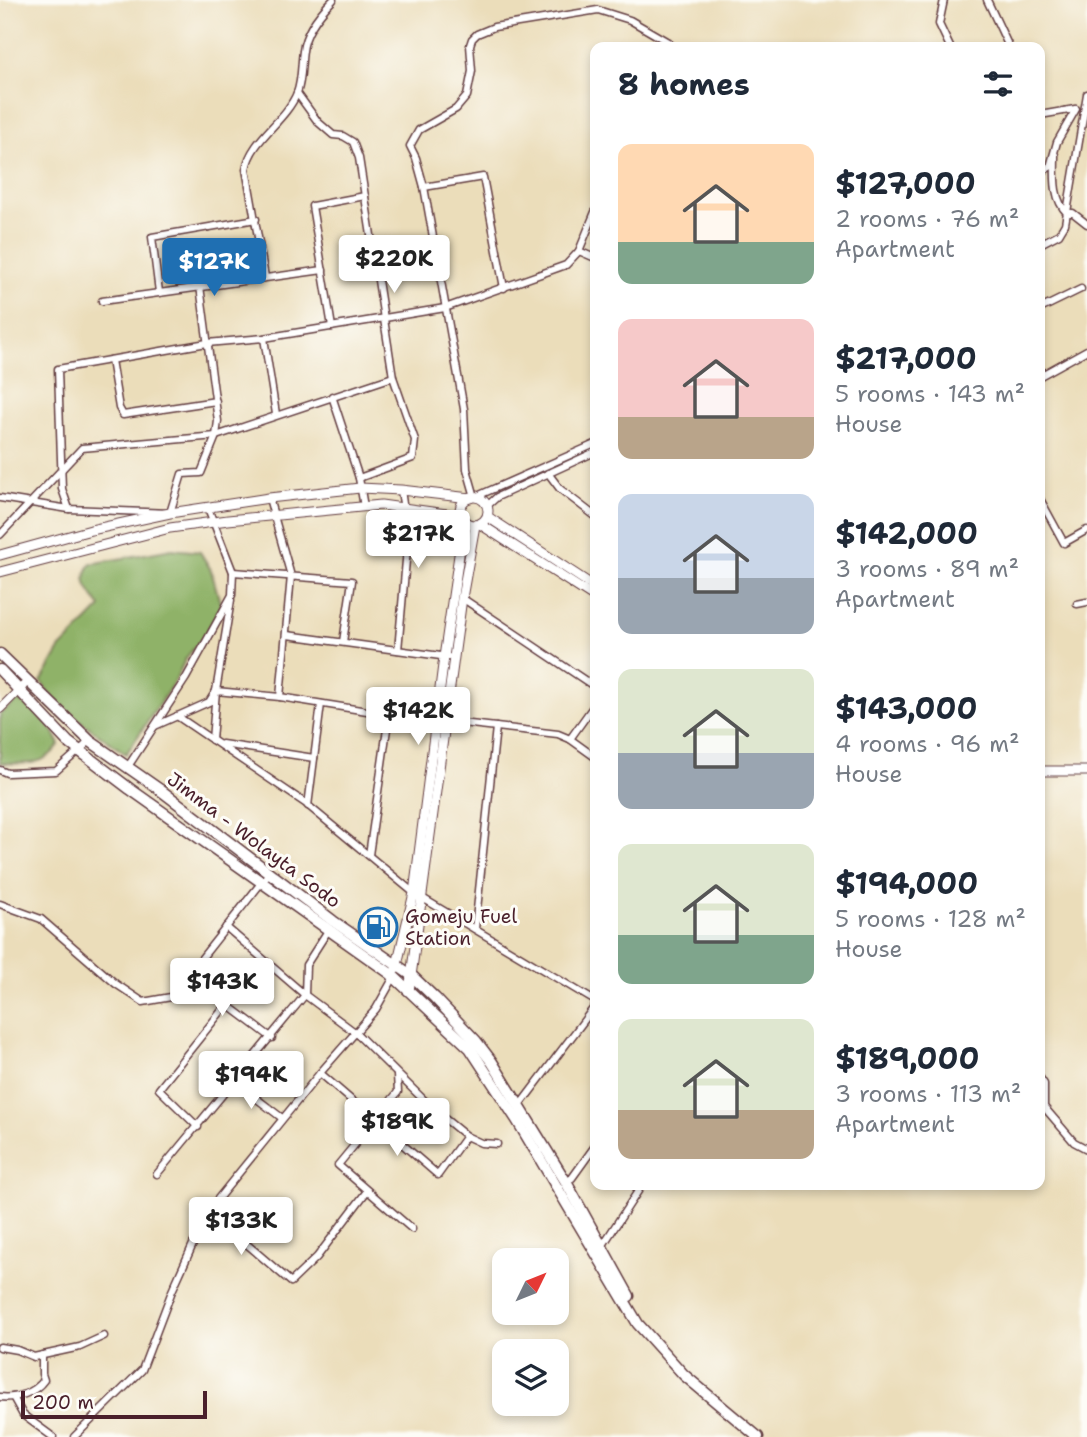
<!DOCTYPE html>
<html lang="en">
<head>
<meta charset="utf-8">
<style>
  body { margin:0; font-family:"Shantell Sans",sans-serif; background:#f2f2f3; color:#1f2937; height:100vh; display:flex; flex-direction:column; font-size:26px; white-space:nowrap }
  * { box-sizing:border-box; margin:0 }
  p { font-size:23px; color:#747a83 }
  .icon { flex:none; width:38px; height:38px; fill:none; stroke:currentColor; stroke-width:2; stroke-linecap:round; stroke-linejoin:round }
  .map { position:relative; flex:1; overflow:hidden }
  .details { position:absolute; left:590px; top:42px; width:455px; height:1148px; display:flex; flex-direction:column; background:#fff; border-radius:14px; box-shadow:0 4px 10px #0003 }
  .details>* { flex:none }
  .needle { width:46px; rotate:47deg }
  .fabs { position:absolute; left:492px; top:1248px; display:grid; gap:14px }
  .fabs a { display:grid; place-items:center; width:77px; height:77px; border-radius:14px; background:#fff; box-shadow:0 4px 10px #0003; font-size:35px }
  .scale { position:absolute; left:21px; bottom:18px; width:186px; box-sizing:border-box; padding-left:7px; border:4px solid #4a1f2b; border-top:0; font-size:19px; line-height:24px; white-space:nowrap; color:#4a1f2b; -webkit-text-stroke:5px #fdfcf7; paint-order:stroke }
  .price { position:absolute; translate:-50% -60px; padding:0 16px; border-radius:7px; background:#fff; color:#222; font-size:23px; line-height:46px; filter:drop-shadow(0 2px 4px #0008) }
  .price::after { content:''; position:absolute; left:50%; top:42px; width:21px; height:16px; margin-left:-10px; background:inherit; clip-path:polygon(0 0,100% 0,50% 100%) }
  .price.on { background:#1f6fb2; color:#fff }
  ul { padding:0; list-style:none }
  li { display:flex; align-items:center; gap:21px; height:175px; padding:0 28px }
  li span { display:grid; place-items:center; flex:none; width:196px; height:140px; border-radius:14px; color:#555 }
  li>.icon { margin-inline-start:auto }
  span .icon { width:84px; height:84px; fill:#fffc; stroke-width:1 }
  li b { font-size:30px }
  h2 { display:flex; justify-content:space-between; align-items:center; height:84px; padding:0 28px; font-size:30px }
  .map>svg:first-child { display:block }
  .forest { fill:#8fb267; stroke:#6c6849; stroke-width:2 }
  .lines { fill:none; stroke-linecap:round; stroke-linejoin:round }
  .minor-casing { stroke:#623c40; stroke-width:9 }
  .tertiary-casing { stroke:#623c40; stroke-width:10 }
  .secondary-casing { stroke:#623c40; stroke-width:11 }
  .trunk-casing { stroke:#623c40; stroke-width:13 }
  .minor { stroke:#fff; stroke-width:6 }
  .tertiary { stroke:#fff; stroke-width:8 }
  .secondary { stroke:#fff; stroke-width:9 }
  .trunk { stroke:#fff; stroke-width:10 }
  .labels { text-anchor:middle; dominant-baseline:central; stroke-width:6; stroke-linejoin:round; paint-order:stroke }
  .street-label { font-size:19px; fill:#4a1f2b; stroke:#fdfcf7 }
  .poi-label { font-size:19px; fill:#4a1f2b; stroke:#fdfcf7; text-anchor:start }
</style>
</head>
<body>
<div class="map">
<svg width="1087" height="1437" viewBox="0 0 1087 1437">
  <rect width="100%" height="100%" fill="#fdfcf7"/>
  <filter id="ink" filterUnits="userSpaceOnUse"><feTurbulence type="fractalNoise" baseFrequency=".0143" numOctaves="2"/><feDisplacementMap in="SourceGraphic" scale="14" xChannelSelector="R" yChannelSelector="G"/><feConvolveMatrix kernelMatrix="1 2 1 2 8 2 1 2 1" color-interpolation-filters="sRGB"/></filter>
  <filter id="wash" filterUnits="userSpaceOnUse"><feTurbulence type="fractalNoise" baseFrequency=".00686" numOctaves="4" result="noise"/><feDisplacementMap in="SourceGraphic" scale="28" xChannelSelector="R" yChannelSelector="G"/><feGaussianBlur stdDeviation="1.57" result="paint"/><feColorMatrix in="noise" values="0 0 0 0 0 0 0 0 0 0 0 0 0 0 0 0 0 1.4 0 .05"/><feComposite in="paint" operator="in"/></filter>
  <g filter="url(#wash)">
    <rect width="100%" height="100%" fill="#ebddba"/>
    <g class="forest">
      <path d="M172 549 200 552 211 570 221 606 204 636 186 658 176 679 126 754 58 705 41 682 60 649 101 607C90 592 78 580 91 564Z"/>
      <path d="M18 700C33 708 56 728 59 745 44 767 24 764 0 763V714Z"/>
    </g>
  </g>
  <g filter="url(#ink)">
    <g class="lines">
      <defs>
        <g id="minor">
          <path d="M944 0 939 24 950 47"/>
          <path d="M987 0 1009 47"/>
          <path d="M297 93 318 122 333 135 343 136 353 142 359 158 393 377 415 440 413 458 359 478"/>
          <path d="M1040 115 1075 109"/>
          <path d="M1055 155C1055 174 1052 198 1067 213H1073L1087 224"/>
          <path d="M1040 173 1050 167 1057 142 1076 109"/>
          <path d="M424 187 483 177 504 288"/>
          <path d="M1040 244 1059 234 1065 224 1087 94"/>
          <path d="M579 251 595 258"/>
          <path d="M265 277 246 169C251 139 285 122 297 93 302 80 301 64 303 51 305 31 320 13 333 0"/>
          <path d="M159 292 152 237 256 219"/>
          <path d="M102 301 323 270"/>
          <path d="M1040 309 1081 289"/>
          <path d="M332 327 312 206 365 196"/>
          <path d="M264 338 276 414"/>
          <path d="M111 360 119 408 123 415 216 401"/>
          <path d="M1040 376 1087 350"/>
          <path d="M332 396 359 478 364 507"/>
          <path d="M595 444 475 497 467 469 464 409 424 187 416 158 410 146 419 130 456 109 467 96 472 71 470 45 472 39 477 34 494 27 598 10 630 20 668 42 672 47"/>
          <path d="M548 473 560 489 595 516"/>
          <path d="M0 498 69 509 170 513 182 474 201 473 216 436 218 421 200 286"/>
          <path d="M269 498 291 576 280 697"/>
          <path d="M1040 499 1064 543 1087 530"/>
          <path d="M487 506 497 497 595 452"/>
          <path d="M69 509 62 489 58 369 207 343 264 338 445 308 566 265 579 251 595 212"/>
          <path d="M0 535 82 448 216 436 393 377"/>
          <path d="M233 572 352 581 343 642"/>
          <path d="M462 598 595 687"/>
          <path d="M1077 604 1087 602"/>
          <path d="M287 635 448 657"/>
          <path d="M398 650 408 538 401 490"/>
          <path d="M177 716 305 803 414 893 595 1001"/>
          <path d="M155 726 209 702 216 691 231 600"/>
          <path d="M570 739 595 704"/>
          <path d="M212 740 216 691 280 697 392 715 558 734 570 739 595 757"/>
          <path d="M222 744 314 758"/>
          <path d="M127 768 186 678 232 595 233 572 208 508"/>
          <path d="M0 770 7 773 56 771 90 741"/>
          <path d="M308 806 321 704"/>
          <path d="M369 855 389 715"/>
          <path d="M0 904 41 919 116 984 143 1002 171 997 269 873"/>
          <path d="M226 927 305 995 356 1033 433 1109 466 1136 481 1143 497 1144"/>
          <path d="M475 929 496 727"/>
          <path d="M188 975 272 1038"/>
          <path d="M320 1073 438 1175 466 1136"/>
          <path d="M397 1075 398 1092 338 1165 412 1229"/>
          <path d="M1040 1078 1044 1084V1107L1074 1142 1087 1149"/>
          <path d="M235 1082 282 1118"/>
          <path d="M520 1105 595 1006"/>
          <path d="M198 1127 159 1089 227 1004"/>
          <path d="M157 1174 305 995 306 965 329 929"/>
          <path d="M566 1182 572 1178 595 1146"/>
          <path d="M208 1211 291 1282 317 1257 367 1191"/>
          <path d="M601 1248 642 1185"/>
          <path d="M0 1347 17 1350 34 1357 80 1347 104 1336"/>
          <path d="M0 1397C16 1399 35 1393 44 1380L42 1374V1355"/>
          <path d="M13 1397 23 1415 53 1437"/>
          <path d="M74 1437 142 1370 172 1291 208 1211 320 1073 376 1009 394 977"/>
        </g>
        <path id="tertiary" d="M0 709 23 686"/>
        <g id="secondary">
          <circle cx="474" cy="511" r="14"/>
          <path d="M488 517 595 587"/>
          <path d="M480 524 595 598"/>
          <path d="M0 555 91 530 170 513 269 498 360 488 401 490 470 498"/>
          <path d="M0 572 170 528 228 520 381 505 461 516"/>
          <path d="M1040 771H1087"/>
          <path d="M396 969 414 893 444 657 464 521"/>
          <path d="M409 991 462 598 475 525"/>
        </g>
        <g id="trunk">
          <path d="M0 654 90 741 159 789 333 921 411 975 435 998 476 1041 492 1062 566 1182 629 1296"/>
          <path d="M0 670 68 742 130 789 391 974 470 1048 517 1120 638 1324 684 1375 758 1437"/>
        </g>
      </defs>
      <use href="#minor" class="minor-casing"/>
      <use href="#tertiary" class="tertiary-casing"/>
      <use href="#secondary" class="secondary-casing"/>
      <use href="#trunk" class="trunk-casing"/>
      <use href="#minor" class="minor"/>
      <use href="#tertiary" class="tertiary"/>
      <use href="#secondary" class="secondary"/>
      <use href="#trunk" class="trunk"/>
    </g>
  </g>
  <defs>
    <symbol id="fuel-ring" viewBox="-11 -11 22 22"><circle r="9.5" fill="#fdfcf7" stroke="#1f6fb2" stroke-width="1.5"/><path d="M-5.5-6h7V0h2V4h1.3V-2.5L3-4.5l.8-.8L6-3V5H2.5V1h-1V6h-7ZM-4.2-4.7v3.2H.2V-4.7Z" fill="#1f6fb2"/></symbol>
  </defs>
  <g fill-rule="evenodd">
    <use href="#fuel-ring" x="356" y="905" width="44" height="44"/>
  </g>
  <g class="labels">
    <g class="street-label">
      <text transform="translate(254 840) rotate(37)">Jimma - Wolayta Sodo</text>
    </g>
    <g class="poi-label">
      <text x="405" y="916">Gomeju Fuel<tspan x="405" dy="22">Station</tspan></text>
    </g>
  </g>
</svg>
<div class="fabs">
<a><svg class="needle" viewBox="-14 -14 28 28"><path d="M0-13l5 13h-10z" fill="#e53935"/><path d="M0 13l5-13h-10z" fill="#747a83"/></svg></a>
<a><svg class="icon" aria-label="layers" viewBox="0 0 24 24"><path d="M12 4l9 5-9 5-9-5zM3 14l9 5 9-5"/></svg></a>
</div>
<div class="scale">200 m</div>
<b class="price" style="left:394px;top:295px">$220K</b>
<b class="price on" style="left:214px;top:298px">$127K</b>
<b class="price" style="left:418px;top:570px">$217K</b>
<b class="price" style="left:418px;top:747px">$142K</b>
<b class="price" style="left:222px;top:1018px">$143K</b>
<b class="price" style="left:251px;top:1111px">$194K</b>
<b class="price" style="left:397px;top:1158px">$189K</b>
<b class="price" style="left:241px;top:1257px">$133K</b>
<section class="details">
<h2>8 homes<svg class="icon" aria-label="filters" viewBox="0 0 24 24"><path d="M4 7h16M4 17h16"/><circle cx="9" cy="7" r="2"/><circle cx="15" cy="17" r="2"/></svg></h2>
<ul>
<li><span style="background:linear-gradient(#ffd9b3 70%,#7fa58c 0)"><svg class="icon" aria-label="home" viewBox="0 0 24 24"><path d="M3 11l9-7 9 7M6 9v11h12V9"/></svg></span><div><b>$127,000</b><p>2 rooms · 76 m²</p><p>Apartment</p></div></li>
<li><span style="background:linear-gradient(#f6c9c9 70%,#b9a48a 0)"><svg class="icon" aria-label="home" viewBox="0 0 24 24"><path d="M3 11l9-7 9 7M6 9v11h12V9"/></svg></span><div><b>$217,000</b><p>5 rooms · 143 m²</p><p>House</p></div></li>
<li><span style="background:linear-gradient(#c9d6e8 60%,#9aa5b1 0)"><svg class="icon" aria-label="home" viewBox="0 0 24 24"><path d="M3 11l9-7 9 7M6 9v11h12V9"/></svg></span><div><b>$142,000</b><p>3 rooms · 89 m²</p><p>Apartment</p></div></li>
<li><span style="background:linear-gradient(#dfe7d0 60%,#9aa5b1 0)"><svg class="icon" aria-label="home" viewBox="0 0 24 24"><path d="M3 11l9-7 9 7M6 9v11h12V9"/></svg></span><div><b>$143,000</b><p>4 rooms · 96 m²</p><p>House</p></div></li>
<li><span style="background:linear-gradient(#dfe7d0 65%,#7fa58c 0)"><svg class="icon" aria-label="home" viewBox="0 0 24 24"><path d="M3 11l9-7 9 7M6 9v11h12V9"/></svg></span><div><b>$194,000</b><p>5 rooms · 128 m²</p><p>House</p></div></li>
<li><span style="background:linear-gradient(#dfe7d0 65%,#b9a48a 0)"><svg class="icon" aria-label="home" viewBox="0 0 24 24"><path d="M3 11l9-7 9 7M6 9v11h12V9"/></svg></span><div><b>$189,000</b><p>3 rooms · 113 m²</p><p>Apartment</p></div></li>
</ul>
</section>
</div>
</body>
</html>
